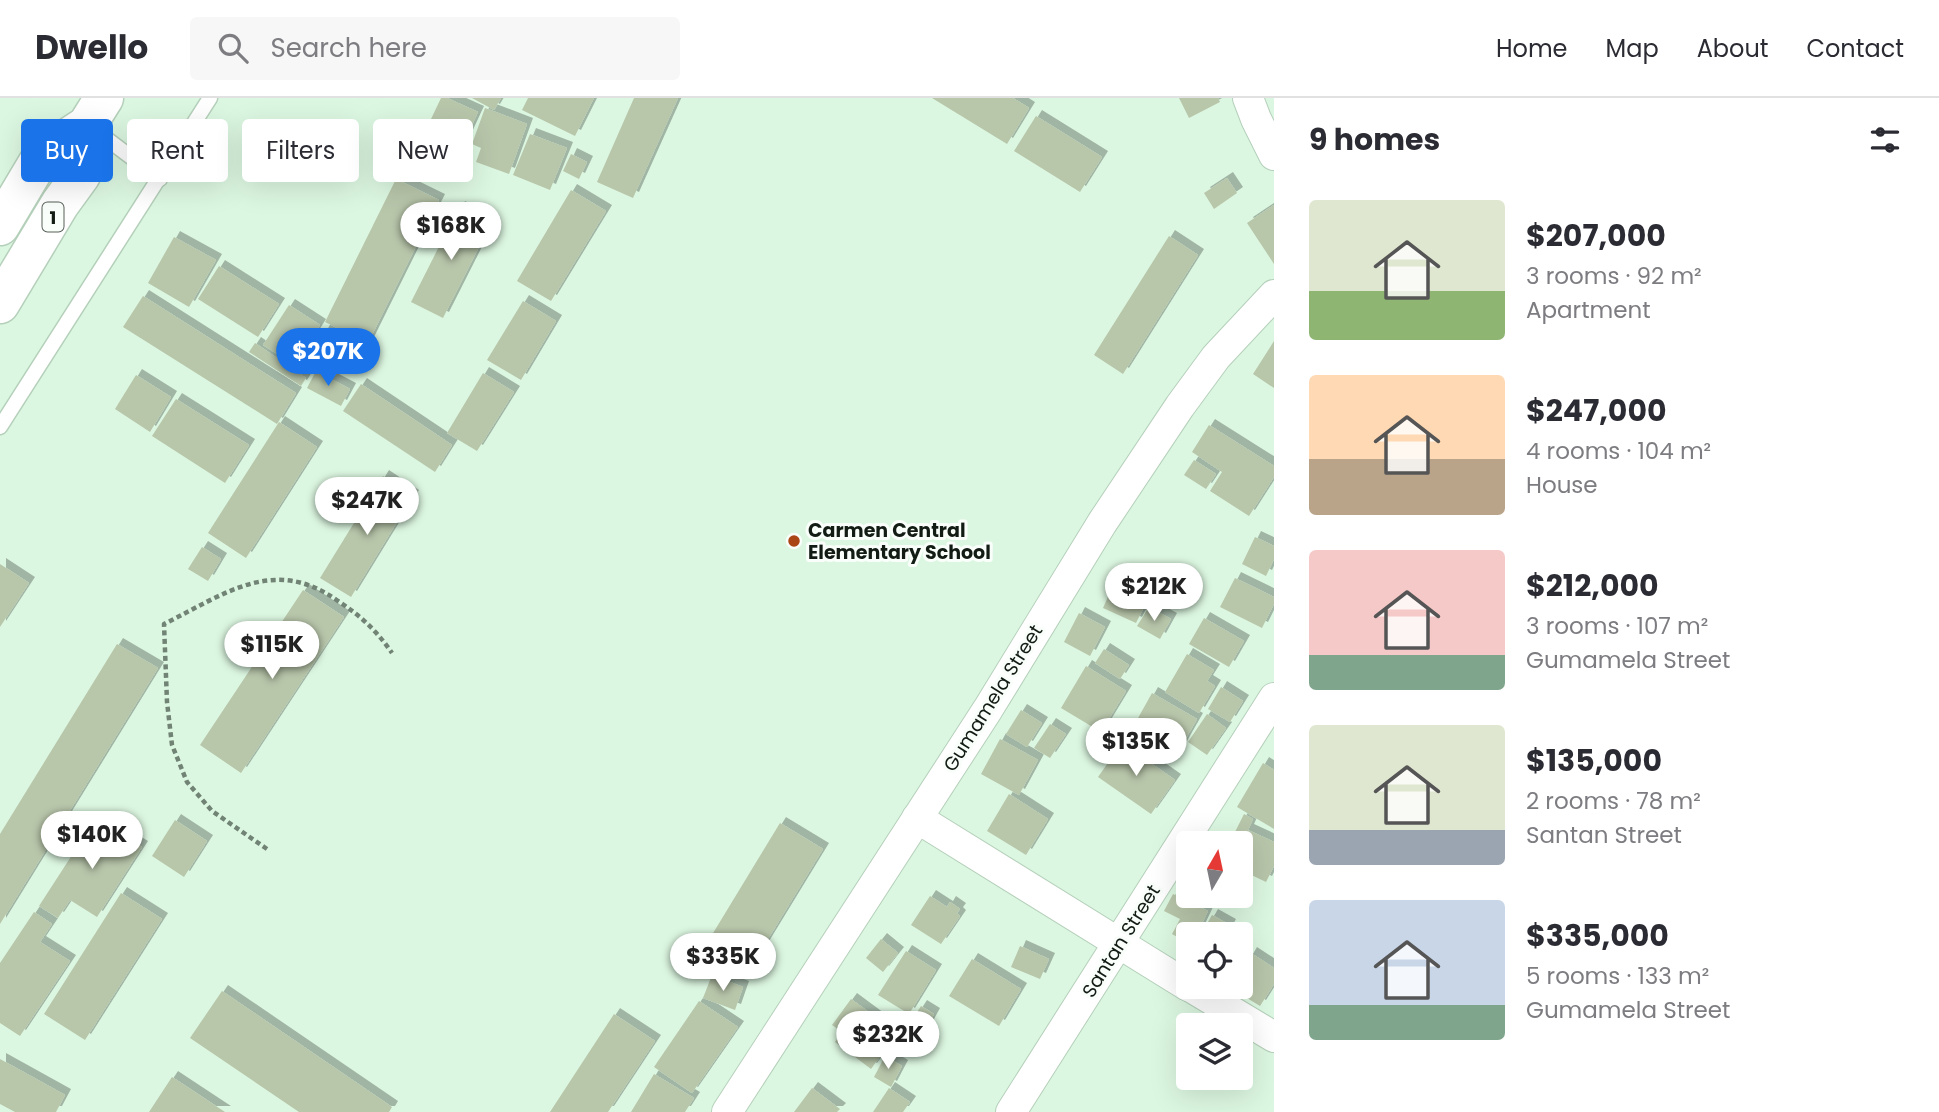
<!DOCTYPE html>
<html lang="en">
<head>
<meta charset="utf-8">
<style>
  body { margin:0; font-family:Poppins,sans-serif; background:#f7f7f7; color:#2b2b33; height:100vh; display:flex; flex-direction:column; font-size:26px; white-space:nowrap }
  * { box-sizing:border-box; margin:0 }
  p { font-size:23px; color:#7c7c81 }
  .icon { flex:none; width:38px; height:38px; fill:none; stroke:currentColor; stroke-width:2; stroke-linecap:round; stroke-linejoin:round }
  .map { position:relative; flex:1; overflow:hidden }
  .sheet { display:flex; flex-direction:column; background:#fff; width:665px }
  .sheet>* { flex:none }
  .hud { position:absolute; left:21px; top:21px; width:665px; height:63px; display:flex; gap:14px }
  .needle { width:46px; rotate:9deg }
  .buttons { position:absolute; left:1176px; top:733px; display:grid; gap:14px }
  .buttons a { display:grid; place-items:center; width:77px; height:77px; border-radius:7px; background:#fff; box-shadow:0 7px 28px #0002; font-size:35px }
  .price { position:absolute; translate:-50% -60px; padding:0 16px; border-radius:24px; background:#fff; color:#222; font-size:23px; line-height:46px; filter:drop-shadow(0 2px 4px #0008) }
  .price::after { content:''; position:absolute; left:50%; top:42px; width:21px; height:16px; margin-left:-10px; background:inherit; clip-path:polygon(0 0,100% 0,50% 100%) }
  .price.selected { background:#1a73e8; color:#fff }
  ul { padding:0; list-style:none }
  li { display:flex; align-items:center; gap:21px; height:175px; padding:0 35px }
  li span { display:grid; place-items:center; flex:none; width:196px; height:140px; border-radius:7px; color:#555 }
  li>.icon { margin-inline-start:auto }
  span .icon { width:84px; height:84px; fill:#fffc; stroke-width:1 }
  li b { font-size:30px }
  h2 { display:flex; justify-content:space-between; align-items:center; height:84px; padding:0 35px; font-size:30px }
  .chip { padding:0 24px; border-radius:7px; background:#fff; box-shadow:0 7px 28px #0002; font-size:24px; line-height:63px }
  .chip.selected { background:#1a73e8; color:#fff }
  header { display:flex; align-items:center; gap:42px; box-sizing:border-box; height:98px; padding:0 35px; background:#fff; border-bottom:2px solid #e1e1e2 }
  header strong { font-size:33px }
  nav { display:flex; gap:38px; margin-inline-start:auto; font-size:24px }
  .search { width:490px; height:63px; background:#f7f7f7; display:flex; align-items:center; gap:18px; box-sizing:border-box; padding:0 24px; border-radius:7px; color:#7c7c81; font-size:26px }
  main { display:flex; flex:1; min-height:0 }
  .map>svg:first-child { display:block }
  .building { fill:#b8c6aa; filter:url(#shadow) }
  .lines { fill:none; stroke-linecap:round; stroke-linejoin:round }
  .service-casing { stroke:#b5d0ba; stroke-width:17 }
  .minor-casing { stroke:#b5d0ba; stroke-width:32 }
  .trunk-casing { stroke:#b5d0ba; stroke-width:41 }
  .path { stroke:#718375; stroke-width:4.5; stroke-dasharray:5 3.5; stroke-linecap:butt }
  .service { stroke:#fff; stroke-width:14 }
  .minor { stroke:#fff; stroke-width:30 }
  .trunk { stroke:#fff; stroke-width:38 }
  .poi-dot { fill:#aa4615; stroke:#f9fefa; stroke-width:2.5 }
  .labels { text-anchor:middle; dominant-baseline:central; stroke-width:6; stroke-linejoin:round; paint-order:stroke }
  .shield { fill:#f9fefa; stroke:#576059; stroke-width:2 }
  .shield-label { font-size:18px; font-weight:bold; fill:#121c14 }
  .poi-label { font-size:19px; font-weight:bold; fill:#121c14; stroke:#f9fefa; text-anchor:start }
  .street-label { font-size:19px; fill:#121c14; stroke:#f9fefa }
</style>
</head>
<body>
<header>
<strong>Dwello</strong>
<div class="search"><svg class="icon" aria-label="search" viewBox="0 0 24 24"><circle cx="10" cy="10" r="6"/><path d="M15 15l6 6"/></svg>Search here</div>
<nav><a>Home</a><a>Map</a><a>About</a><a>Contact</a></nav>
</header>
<main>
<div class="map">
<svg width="1274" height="1014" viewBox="0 0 1274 1014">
  <defs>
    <filter id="shadow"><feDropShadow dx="6" dy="-6" stdDeviation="0" flood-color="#0004"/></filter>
  </defs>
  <rect width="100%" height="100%" fill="#dcf7e1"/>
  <g class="building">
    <path d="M441 0H447L478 14 458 57 422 40Z"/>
    <path d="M472 0H501L494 12Z"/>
    <path d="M528 0H594L575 38 522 12Z"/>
    <path d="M634 0H678L633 100 597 84Z"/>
    <path d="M932 0H1013L1029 10 1007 46Z"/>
    <path d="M1179 0H1218L1220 4 1189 20Z"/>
    <path d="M485 10 527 26 509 76 476 64 481 50 472 46Z"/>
    <path d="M1036 18 1102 59 1080 94 1014 53Z"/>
    <path d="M530 36 567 50 550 92 513 77Z"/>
    <path d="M571 56 587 64 579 81 563 73Z"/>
    <path d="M1227 80 1237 95 1214 111 1204 95Z"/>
    <path d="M396 81 439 102 368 245 325 224Z"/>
    <path d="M571 92 606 113 551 203 517 183Z"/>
    <path d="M1274 107V166L1247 125Z"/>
    <path d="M459 109 491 125 443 220 411 204Z"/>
    <path d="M1169 138 1198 157 1123 276 1094 257Z"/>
    <path d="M174 139 216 162 189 209 148 185Z"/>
    <path d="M219 168 279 206 258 239 198 201Z"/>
    <path d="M143 198 296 295 277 326 123 229Z"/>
    <path d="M523 203 556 223 521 282 487 262Z"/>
    <path d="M289 207 320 227 295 267 263 247Z"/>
    <path d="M325 231 353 246 335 278 307 263Z"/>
    <path d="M1274 243V290L1253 276Z"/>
    <path d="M255 245 306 280 301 288 249 254Z"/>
    <path d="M316 273 350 291 341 308 307 290Z"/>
    <path d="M483 275 514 294 477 353 447 335Z"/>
    <path d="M136 277 171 299 150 334 115 311Z"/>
    <path d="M361 286 452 347 435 374 343 313Z"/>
    <path d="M176 301 249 347 225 385 152 338Z"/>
    <path d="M279 324 317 349 246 460 208 435Z"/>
    <path d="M1209 327 1274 368V379L1249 418 1210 393 1222 374 1192 354Z"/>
    <path d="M1194 362 1216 376 1206 391 1184 377Z"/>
    <path d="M383 378 413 398 351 499 320 480Z"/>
    <path d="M1255 439 1274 448V461L1266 478 1242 466Z"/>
    <path d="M202 449 221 461 208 483 188 471Z"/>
    <path d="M0 466 29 485 0 529Z"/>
    <path d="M1128 474 1154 488 1145 506 1118 491Z"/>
    <path d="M1235 480 1274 499V506L1262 530 1220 509Z"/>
    <path d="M303 492 344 519 241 675 200 647Z"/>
    <path d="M1111 492 1145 507 1136 525 1103 510Z"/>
    <path d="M1149 509 1171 521 1160 541 1137 528Z"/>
    <path d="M1079 515 1105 529 1090 558 1064 544Z"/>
    <path d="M1204 520 1244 543 1229 569 1189 546Z"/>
    <path d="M117 546 158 570 0 826V736Z"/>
    <path d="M1104 551 1129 567 1120 581 1095 565Z"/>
    <path d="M1187 556 1214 572 1207 583 1215 588 1199 615 1165 594Z"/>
    <path d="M1086 568 1126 593 1101 634 1061 610Z"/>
    <path d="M1221 589 1243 603 1230 624 1208 611Z"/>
    <path d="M1152 595 1197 621 1173 663 1128 638Z"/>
    <path d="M1021 612 1042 625 1027 649 1006 636Z"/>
    <path d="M1207 616 1226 630 1207 657 1188 644Z"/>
    <path d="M1050 626 1066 636 1050 660 1034 650Z"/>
    <path d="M1000 641 1038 662 1019 697 981 676Z"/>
    <path d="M1122 645 1175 682 1151 716 1098 679Z"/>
    <path d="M1263 665 1274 672V731L1237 709Z"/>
    <path d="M1009 696 1048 721 1026 757 987 733Z"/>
    <path d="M1244 716 1253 721 1248 732 1274 744V768L1266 784 1241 772V746H1229Z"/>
    <path d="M96 720 142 749 97 819 70 802 58 820 39 808Z"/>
    <path d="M175 722 207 743 184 779 152 758Z"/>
    <path d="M780 725 823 751 746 877 704 850Z"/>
    <path d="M121 795 162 821 85 942 44 916Z"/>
    <path d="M1173 796 1208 813 1197 836H1188V845L1172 836 1180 821 1164 813Z"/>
    <path d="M930 798 947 809 950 804 960 811 957 815 960 818 941 846 911 827Z"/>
    <path d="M34 814 52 826 40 844 70 863 20 938 0 925V865Z"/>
    <path d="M1212 817 1230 827 1225 836H1201Z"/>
    <path d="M881 841 898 855 883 874 866 860Z"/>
    <path d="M1020 848 1049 861 1040 881 1011 869Z"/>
    <path d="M906 853 936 872 909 916 878 897Z"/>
    <path d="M1251 855 1274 870V886L1260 908 1229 889H1241V872Z"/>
    <path d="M972 861 1021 891 999 928 949 898Z"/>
    <path d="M712 877 743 889 735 912 703 900Z"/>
    <path d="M222 893 392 1009 389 1014H299L190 940Z"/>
    <path d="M851 901 897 935 871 971 835 944 842 934 832 927Z"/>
    <path d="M699 903 738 929 692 995 654 969Z"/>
    <path d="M921 908 934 916 922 938 907 930Z"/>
    <path d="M614 916 655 943 608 1014H550Z"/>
    <path d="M885 958 902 968 891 989 874 979Z"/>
    <path d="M0 961 65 997 56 1014H15L0 1006Z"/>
    <path d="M654 976 694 1000 685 1014H631Z"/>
    <path d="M172 979 225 1014H149Z"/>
    <path d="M812 990 840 1011 837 1014H794Z"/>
    <path d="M889 990 910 1004 903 1014H873Z"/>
  </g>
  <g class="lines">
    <defs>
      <g id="service">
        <path d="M91 29 160 81"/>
        <path d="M0 329 210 0"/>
      </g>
      <g id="minor">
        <path d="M1248 0 1256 21 1274 57"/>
        <path d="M917 720 1188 888"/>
        <path d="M1191 889 1274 939"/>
        <path d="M727 1014 988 611 1102 425 1180 308 1216 259 1274 197"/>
        <path d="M1011 1014 1274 600"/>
      </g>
      <g id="trunk">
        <path d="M0 128 43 56 87 27 104 0"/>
        <path d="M0 206 60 106 81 77 87 27"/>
      </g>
    </defs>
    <use href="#service" class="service-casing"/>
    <use href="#minor" class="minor-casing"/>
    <use href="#trunk" class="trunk-casing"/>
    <path class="path" d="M267 751 212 713 187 684 172 647 167 604 164 526C225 496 274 457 338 503 361 518 376 532 392 555"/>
    <use href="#service" class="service"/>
    <use href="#minor" class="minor"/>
    <use href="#trunk" class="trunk"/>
  </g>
  <circle class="poi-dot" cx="794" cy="443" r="7"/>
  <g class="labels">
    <rect class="shield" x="42.5" y="104.5" width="21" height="29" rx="5"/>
    <g class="shield-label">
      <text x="53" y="119">1</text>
    </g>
    <g class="poi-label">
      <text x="808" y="432">Carmen Central<tspan x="808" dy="22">Elementary School</tspan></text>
    </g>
    <g class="street-label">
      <text transform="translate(993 600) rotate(-58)">Gumamela Street</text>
      <text transform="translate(1121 843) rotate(-58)">Santan Street</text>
    </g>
  </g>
</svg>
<div class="buttons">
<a><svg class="needle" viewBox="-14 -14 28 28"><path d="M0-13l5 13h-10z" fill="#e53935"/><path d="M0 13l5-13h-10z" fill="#7c7c81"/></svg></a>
<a><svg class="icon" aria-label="locate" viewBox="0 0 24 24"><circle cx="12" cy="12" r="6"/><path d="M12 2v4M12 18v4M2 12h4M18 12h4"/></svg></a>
<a><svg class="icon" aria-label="layers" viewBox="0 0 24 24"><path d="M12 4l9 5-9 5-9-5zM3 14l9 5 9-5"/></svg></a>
</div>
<b class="price" style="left:451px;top:164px">$168K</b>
<b class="price selected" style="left:328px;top:290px">$207K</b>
<b class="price" style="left:367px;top:439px">$247K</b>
<b class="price" style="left:1154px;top:525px">$212K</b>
<b class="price" style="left:272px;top:583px">$115K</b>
<b class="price" style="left:1136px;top:680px">$135K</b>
<b class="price" style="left:92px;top:773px">$140K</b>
<b class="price" style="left:723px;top:895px">$335K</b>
<b class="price" style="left:888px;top:973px">$232K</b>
<div class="hud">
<a class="chip selected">Buy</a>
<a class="chip">Rent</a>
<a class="chip">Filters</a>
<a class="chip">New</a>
</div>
</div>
<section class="sheet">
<h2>9 homes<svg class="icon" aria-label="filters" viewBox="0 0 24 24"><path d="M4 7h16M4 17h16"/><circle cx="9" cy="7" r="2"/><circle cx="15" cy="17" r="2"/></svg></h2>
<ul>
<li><span style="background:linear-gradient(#dfe7d0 65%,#8fb573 0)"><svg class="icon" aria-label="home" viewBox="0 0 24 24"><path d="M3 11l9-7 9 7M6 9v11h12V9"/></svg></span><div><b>$207,000</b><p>3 rooms · 92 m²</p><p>Apartment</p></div></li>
<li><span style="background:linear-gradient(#ffd9b3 60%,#b9a48a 0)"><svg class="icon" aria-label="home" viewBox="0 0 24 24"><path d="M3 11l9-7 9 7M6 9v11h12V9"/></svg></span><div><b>$247,000</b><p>4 rooms · 104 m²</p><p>House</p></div></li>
<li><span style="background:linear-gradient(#f6c9c9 75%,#7fa58c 0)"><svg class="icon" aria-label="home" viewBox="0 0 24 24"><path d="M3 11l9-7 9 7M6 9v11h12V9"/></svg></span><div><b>$212,000</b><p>3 rooms · 107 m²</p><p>Gumamela Street</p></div></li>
<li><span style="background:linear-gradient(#dfe7d0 75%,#9aa5b1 0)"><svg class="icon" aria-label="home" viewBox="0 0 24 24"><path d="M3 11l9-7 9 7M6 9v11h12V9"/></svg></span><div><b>$135,000</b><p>2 rooms · 78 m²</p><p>Santan Street</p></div></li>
<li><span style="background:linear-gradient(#c9d6e8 75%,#7fa58c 0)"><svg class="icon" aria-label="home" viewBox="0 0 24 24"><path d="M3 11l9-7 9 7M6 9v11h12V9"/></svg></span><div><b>$335,000</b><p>5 rooms · 133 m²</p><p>Gumamela Street</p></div></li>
</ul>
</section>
</main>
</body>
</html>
